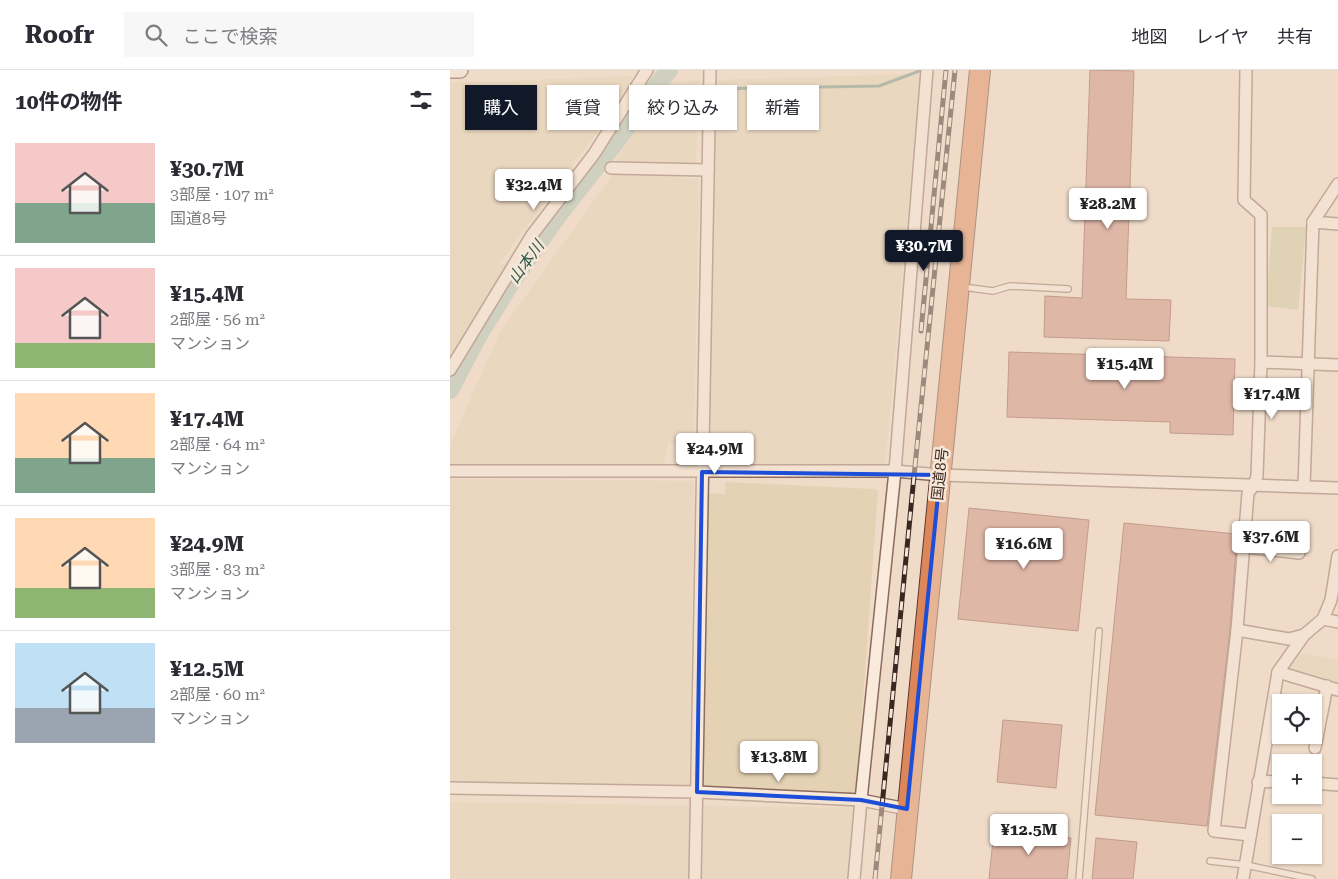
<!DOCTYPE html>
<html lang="ja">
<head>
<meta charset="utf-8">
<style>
  body { margin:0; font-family:"Roboto Serif","Noto Sans JP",serif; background:#f7f7f7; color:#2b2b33; height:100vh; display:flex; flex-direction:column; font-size:19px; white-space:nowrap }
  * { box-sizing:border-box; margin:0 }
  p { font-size:16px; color:#7c7c81 }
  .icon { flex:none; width:28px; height:28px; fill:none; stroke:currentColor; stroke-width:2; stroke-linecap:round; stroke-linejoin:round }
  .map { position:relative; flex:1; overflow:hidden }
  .drawer { display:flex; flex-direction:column; background:#fff; width:450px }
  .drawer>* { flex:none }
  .guide { position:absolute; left:15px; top:15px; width:475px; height:45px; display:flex; gap:10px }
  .tools { position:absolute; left:822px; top:624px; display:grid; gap:10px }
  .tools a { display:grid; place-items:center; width:50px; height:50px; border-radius:0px; background:#fff; box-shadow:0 1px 4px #0004; font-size:25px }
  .price { position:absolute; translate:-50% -42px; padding:0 11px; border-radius:5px; background:#fff; color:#222; font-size:16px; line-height:32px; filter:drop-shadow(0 1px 2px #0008) }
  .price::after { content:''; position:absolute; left:50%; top:30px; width:15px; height:11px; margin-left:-8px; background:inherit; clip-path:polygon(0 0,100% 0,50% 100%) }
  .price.on { background:#111827; color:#fff }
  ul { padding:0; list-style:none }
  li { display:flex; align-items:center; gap:15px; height:125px; padding:0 15px }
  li+li { border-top:1px solid #e1e1e2 }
  li span { display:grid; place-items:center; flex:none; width:140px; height:100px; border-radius:0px; color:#555 }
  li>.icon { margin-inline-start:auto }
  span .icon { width:60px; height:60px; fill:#fffc; stroke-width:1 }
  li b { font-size:21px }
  h2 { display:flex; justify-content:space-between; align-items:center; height:60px; padding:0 15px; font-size:21px }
  .chip { padding:0 18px; border-radius:0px; background:#fff; box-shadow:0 1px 4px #0004; font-size:18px; line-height:45px }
  .chip.on { background:#111827; color:#fff }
  header { display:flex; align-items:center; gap:30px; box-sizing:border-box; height:70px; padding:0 25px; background:#fff; border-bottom:1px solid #e1e1e2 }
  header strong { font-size:24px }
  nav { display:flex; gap:28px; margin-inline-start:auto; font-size:18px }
  .search { width:350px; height:45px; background:#f7f7f7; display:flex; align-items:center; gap:12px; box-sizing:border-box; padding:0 18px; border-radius:0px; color:#7c7c81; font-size:19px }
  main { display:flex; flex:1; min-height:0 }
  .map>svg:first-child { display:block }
  .farmland { fill:#e5d2b5 }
  .green { fill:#cec89c }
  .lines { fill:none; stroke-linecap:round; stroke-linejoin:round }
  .stream { stroke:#6f9282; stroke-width:3 }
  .river { stroke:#a9c3b6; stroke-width:18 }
  .building { fill:#cd8d7e; stroke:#8b4f42 }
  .lane-casing { stroke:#8b6b5d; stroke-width:8 }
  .street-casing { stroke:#8b6b5d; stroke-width:14 }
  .secondary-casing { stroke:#6d4c40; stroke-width:18 }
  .highway-casing { stroke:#5a3b31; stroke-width:22 }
  .lane { stroke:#f9eadc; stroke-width:5.5 }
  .street { stroke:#f9eadc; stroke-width:11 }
  .secondary { stroke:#f9eadc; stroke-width:15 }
  .highway { stroke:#dd865a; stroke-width:20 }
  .rail-casing { stroke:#3c2720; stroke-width:5 }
  .rail { stroke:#f6e7d8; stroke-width:3; stroke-dasharray:9; stroke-linecap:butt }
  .marked { fill:none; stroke:#1d4ed8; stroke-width:4; stroke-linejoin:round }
  .labels { text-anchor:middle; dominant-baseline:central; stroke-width:5; stroke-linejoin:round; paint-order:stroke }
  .street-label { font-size:15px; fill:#3c2720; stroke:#f6e7d8 }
  .water-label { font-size:16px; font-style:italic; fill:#305c4f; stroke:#f6e7d8 }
</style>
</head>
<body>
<header>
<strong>Roofr</strong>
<div class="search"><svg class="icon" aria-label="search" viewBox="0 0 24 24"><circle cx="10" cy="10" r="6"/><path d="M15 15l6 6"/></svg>ここで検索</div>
<nav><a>地図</a><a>レイヤ</a><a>共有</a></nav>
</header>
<main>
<section class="drawer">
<h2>10件の物件<svg class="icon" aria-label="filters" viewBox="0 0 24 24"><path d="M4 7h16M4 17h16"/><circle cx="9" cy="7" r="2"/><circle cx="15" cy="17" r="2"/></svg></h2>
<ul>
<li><span style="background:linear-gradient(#f6c9c9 60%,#7fa58c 0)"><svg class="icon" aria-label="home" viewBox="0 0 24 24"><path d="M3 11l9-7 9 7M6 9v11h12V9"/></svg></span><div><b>¥30.7M</b><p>3部屋 · 107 m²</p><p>国道8号</p></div></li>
<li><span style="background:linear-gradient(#f6c9c9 75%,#8fb573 0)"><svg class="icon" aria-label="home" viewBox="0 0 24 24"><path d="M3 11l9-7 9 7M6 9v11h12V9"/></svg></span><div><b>¥15.4M</b><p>2部屋 · 56 m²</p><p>マンション</p></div></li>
<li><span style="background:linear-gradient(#ffd9b3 65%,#7fa58c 0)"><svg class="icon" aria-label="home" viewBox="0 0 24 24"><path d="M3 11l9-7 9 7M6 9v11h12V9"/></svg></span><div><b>¥17.4M</b><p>2部屋 · 64 m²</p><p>マンション</p></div></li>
<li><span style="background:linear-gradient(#ffd9b3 70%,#8fb573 0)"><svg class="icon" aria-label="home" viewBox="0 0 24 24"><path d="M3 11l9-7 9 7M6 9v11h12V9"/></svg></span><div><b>¥24.9M</b><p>3部屋 · 83 m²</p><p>マンション</p></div></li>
<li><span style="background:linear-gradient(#bfe0f5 65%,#9aa5b1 0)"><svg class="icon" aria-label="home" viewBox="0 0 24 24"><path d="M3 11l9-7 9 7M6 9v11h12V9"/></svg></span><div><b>¥12.5M</b><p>2部屋 · 60 m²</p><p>マンション</p></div></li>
</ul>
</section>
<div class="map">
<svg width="888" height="809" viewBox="0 0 888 809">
  <rect width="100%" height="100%" fill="#efdbc8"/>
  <g class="farmland">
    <path d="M470 4 435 400H260L255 395 261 10Z"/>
    <path d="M182 6 183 18 129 86 49 194H57L0 295V13Z"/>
    <path d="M249 10 246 94 165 91 221 12Z"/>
    <path d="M163 104 249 109 244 375 218 372 213 401 0 397V375L50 262Z"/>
    <path d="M0 409 244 411 239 721 0 720Z"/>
    <path d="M275 412 424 419 428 421 406 728 249 720 253 423 275 424Z"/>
    <path d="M847 582 888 590V618L833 601Z"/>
    <path d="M0 732 407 738 400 809H0Z"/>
  </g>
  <path class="green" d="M822 157H856L848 240 816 236Z"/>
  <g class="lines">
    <g class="stream">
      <path d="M263 19 429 16 472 0"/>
      <path d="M203 20 257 19"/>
    </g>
    <path class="river" d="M0 320 27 268 61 213 107 147 176 59 203 20 219 0"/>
  </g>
  <g class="building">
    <path d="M640 0 684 1 676 229 721 230 719 271 594 267 595 226 632 228Z"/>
    <path d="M559 282 785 289 783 365 720 363V352L557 347Z"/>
    <path d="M519 438 639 450 628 561 508 549Z"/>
    <path d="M674 453 787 464 780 559 757 756 645 745Z"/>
    <path d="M553 650 612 655 606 718 547 712Z"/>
    <path d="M544 760 621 768 617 809H539Z"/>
    <path d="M646 768 687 772 683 809H642Z"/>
  </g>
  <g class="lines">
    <defs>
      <g id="lane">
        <path d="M513 217 543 221 560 216 618 219"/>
        <path d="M760 791 796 795 862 809"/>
        <path d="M629 809 649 561"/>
      </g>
      <g id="street">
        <path d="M796 0 794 130 811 145V292L807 406 804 415 798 423 787 560 764 761 800 765"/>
        <path d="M161 98 258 100"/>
        <path d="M888 114 863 152 888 154"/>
        <path d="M811 292 888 295"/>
        <path d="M0 300 82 165 144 84 197 0"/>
        <path d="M0 401H445L490 405 888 418"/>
        <path d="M854 417 863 152"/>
        <path d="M795 477 849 483"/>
        <path d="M873 549 888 552"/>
        <path d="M787 560 839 569 854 565"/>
        <path d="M828 602 888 620"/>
        <path d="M865 678 877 616"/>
        <path d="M808 712 831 711"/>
        <path d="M864 713 888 715"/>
        <path d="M0 718 247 722 411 730 457 739"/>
        <path d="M245 809 260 0"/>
        <path d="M404 809 411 730 445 401 477 0"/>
        <path d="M793 809 828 602 854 565 873 549 881 530 888 486"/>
      </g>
      <path id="secondary" d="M0 0H10"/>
      <path id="highway" d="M451 809 530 0"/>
    </defs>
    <use href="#lane" class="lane-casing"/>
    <use href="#street" class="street-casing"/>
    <use href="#secondary" class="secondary-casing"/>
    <use href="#highway" class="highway-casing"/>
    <use href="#lane" class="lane"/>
    <use href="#street" class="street"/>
    <use href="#secondary" class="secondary"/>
    <use href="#highway" class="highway"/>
    <defs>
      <g id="rail">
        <path d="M471 261 496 0"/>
        <path d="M425 809 463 416 505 0"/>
      </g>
    </defs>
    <use href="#rail" class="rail-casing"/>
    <use href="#rail" class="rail"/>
  </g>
  <path d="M0 0H888V809H0ZM252 402 490 405 457 739 411 730 247 722Z" fill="#efdbc8" fill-opacity=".55" fill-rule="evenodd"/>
  <path class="marked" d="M252 402 490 405 457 739 411 730 247 722Z"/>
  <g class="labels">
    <g class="street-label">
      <text transform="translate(490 404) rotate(-84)">国道8号</text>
    </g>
    <g class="water-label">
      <text transform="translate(76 192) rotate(-54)">山本川</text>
    </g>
  </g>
</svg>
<div class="tools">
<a><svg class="icon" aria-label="locate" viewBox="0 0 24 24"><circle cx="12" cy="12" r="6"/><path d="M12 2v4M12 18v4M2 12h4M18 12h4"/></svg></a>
<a>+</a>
<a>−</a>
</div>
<b class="price" style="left:84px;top:141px">¥32.4M</b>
<b class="price" style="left:658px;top:160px">¥28.2M</b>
<b class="price on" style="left:474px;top:202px">¥30.7M</b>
<b class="price" style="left:675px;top:320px">¥15.4M</b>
<b class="price" style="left:822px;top:350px">¥17.4M</b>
<b class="price" style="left:265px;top:405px">¥24.9M</b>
<b class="price" style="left:821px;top:493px">¥37.6M</b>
<b class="price" style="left:574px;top:500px">¥16.6M</b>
<b class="price" style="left:329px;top:713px">¥13.8M</b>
<b class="price" style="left:579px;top:786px">¥12.5M</b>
<div class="guide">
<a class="chip on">購入</a>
<a class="chip">賃貸</a>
<a class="chip">絞り込み</a>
<a class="chip">新着</a>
</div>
</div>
</main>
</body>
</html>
